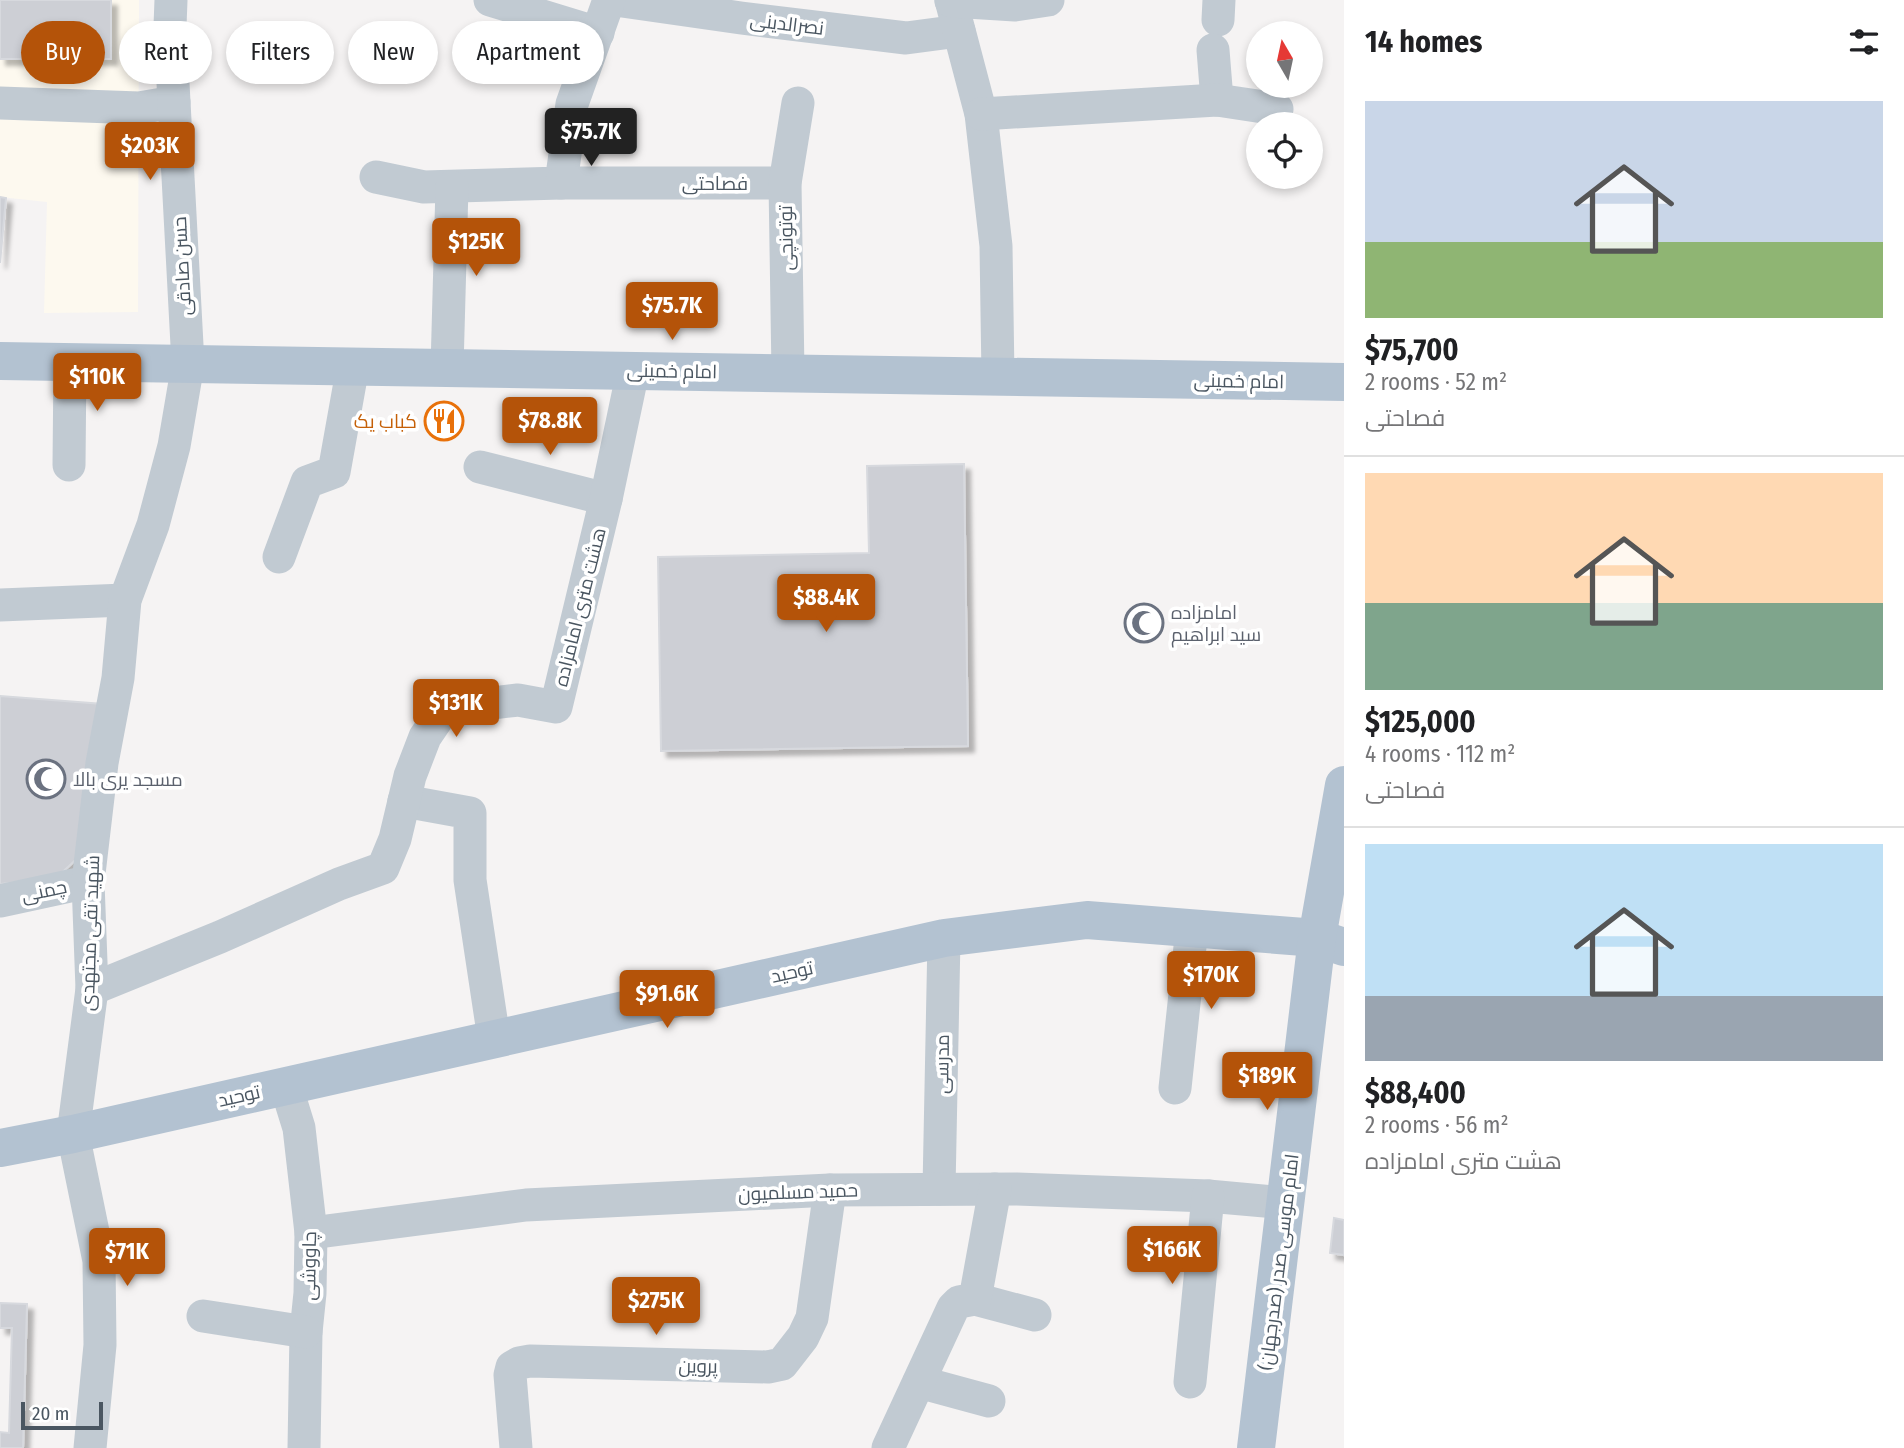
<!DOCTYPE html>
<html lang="en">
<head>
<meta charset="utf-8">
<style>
  body { margin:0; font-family:"Fira Sans Condensed",Cairo,sans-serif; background:#f6f6f6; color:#202124; height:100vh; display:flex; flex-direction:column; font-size:26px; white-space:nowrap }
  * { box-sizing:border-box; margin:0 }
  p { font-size:23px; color:#757577 }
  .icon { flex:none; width:38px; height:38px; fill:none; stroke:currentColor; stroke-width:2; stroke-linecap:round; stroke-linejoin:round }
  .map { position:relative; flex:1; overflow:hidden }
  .details { display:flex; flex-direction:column; background:#fff; width:560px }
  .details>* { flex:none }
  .top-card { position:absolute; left:21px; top:21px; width:665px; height:63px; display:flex; gap:14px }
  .needle { width:46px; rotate:351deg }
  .tools { position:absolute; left:1246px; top:21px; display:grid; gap:14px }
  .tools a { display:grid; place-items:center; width:77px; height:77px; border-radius:50%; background:#fff; box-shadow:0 4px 10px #0003; font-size:35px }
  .scale { position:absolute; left:21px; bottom:18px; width:82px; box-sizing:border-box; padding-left:7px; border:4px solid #4a5661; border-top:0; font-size:19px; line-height:24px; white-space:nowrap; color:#4a5661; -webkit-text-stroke:5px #fff; paint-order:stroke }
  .price { position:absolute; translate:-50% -60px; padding:0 16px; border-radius:7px; background:#b45309; color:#fff; font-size:23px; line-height:46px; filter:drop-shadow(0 2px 4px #0008) }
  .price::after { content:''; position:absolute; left:50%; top:42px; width:21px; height:16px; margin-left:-10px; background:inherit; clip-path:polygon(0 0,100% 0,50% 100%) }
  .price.current { background:#222; color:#fff }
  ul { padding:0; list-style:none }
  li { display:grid; align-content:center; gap:14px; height:371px; padding:0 21px }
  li+li { border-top:2px solid #e0e0e0 }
  li span { display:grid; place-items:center; height:217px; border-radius:0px; color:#555 }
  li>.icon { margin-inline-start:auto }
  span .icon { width:126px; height:126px; fill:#fffc; stroke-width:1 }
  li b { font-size:30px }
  h2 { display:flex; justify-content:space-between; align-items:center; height:84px; padding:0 21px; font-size:30px }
  .chip { padding:0 24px; border-radius:32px; background:#fff; box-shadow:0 4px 10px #0003; font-size:24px; line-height:63px }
  .chip.current { background:#b45309; color:#fff }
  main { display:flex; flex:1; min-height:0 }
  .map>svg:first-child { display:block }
  .commercial { fill:#fdf9ef }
  .building { fill:#cdcfd5; stroke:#d7d9de; stroke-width:2; filter:url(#shadow) }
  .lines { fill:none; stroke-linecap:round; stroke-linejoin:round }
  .minor { stroke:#c1cad2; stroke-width:33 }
  .major { stroke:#b3c2d1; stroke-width:38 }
  .labels { text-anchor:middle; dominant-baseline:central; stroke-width:7; stroke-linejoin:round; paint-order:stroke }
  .street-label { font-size:19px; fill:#4a5661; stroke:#fff }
  .food-label { font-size:19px; fill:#c56008; stroke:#fff; text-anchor:end }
  .worship-label { font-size:19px; fill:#5b616d; stroke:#fff; text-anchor:start }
</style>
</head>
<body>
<main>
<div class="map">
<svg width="1344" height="1448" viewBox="0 0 1344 1448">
  <defs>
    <filter id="shadow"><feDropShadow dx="6" dy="6" stdDeviation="2" flood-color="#0004"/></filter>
  </defs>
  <rect width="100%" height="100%" fill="#f5f3f3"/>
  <path class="commercial" d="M0 0H139L138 312 44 313 47 202 0 197Z"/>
  <g class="building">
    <rect x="0" y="0" width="111" height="59"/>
    <path d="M0 197 6 198 0 263Z"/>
    <path d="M964 464 968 746 661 751 658 557 869 553 867 466Z"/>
    <path d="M0 696 103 704 82 854 56 878 0 884Z"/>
    <path d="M1334 1218 1344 1220V1255L1330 1253Z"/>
    <path d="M0 1303 27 1304 23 1448H0V1432L9 1433 12 1328H0Z"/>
  </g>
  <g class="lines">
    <g class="minor">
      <path d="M490 0 598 33"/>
      <path d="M615 0 741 18 906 38 959 31"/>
      <path d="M951 0 981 114 996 246 998 377"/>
      <path d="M951 1 1015 5 1048 0"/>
      <path d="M1218 20 1219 0"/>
      <path d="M1213 50 1217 100"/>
      <path d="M0 103 139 108 174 102"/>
      <path d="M981 114 1217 100 1277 109"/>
      <path d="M376 177 424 187 561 183 572 104 609 0"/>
      <path d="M561 183H785"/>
      <path d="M447 368 452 187"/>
      <path d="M788 373 785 183 798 103"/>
      <path d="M69 465 70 362"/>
      <path d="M480 467 606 499"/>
      <path d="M279 557 307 482 334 472 353 366"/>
      <path d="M0 605 125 600"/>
      <path d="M404 801 470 813V880L494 1039"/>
      <path d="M0 901 88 882"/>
      <path d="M92 989 220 937 339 884 383 868 395 839 410 776 425 737 444 709 518 700 556 707 606 499 633 371"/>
      <path d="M286 1086 299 1128 311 1233 310 1293 306 1332 304 1448"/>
      <path d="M1175 1088 1192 928"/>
      <path d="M939 1189 944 938"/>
      <path d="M311 1233 526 1205 830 1190 1017 1189 1208 1196 1286 1203"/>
      <path d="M975 1299 1035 1315"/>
      <path d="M203 1316 306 1332"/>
      <path d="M919 1382 989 1401"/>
      <path d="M1190 1382 1208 1196"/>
      <path d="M90 1448 100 1345 99 1261 73 1134 92 989 88 882 102 763 118 678 125 600 153 525 174 446 188 364 174 102 170 26 171 0"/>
      <path d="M516 1448 510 1375 512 1367 519 1363 530 1361 768 1367 782 1364 803 1337 812 1318 830 1190"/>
      <path d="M888 1448 953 1308 959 1302 975 1299 995 1189"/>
    </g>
    <g class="major">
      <path d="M0 361 1344 382"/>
      <path d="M0 1148 73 1134 944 938 1087 920 1317 938 1344 947"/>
      <path d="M1256 1448 1317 938 1344 785"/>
    </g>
  </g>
  <defs>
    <symbol id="restaurant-ring" viewBox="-11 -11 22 22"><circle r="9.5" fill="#fff" stroke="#e8710a" stroke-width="1.5"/><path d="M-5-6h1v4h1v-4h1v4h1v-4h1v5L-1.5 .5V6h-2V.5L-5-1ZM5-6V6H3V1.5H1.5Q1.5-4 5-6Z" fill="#e8710a"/></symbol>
    <symbol id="mosque-ring" viewBox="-11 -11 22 22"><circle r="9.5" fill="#fff" stroke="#6b7280" stroke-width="1.5"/><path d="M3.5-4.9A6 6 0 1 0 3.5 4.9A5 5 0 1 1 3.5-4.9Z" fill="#6b7280"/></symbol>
  </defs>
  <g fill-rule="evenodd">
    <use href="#restaurant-ring" x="422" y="399" width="44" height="44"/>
    <use href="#mosque-ring" x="1122" y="601" width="44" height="44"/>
    <use href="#mosque-ring" x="24" y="757" width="44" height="44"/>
  </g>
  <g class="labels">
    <g class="street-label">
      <text transform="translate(787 24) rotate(7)">نصرالدینی</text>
      <text x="715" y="183">فصاحتی</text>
      <text transform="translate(786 238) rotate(-91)">توتونچی</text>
      <text transform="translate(182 266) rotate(-93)">حسن صادقی</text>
      <text transform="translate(672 371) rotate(1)">امام خمینی</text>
      <text transform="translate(1239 381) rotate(1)">امام خمینی</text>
      <text transform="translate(580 607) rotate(-76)">هشت متری امامزاده</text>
      <text transform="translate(44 891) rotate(-12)">چمنی</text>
      <text transform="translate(90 933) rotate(-88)">شهید تقی مجتهدی</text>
      <text transform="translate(792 972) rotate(-13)">توحید</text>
      <text transform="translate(942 1064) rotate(-89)">مدرسی</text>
      <text transform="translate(239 1096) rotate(-13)">توحید</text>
      <text transform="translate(798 1192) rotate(-2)">حمید مسلمیون</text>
      <text transform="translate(1279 1262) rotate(-83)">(صدرجهان) امام موسی صدر</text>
      <text transform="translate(309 1266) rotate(-89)">چاووشی</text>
      <text transform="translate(698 1366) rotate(1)">پروین</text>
    </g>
    <g class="food-label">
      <text x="417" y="421">کباب یک</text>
    </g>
    <g class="worship-label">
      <text x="1171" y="612">امامزاده<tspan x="1171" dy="22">سید ابراهیم</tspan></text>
      <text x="73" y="779">مسجد یری بالا</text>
    </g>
  </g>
</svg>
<div class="tools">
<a><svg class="needle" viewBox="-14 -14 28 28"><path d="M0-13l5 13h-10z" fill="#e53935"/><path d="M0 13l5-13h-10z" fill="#757577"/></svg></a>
<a><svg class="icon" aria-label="locate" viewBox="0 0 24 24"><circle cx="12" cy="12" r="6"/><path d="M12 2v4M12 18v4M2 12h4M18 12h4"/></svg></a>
</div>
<div class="scale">20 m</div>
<b class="price current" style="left:591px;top:168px">$75.7K</b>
<b class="price" style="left:150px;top:182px">$203K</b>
<b class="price" style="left:476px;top:278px">$125K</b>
<b class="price" style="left:672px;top:342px">$75.7K</b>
<b class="price" style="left:97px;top:413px">$110K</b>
<b class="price" style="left:550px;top:457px">$78.8K</b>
<b class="price" style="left:826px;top:634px">$88.4K</b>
<b class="price" style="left:456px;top:739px">$131K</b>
<b class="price" style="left:1211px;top:1011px">$170K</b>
<b class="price" style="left:667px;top:1030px">$91.6K</b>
<b class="price" style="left:1267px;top:1112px">$189K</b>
<b class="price" style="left:1172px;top:1286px">$166K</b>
<b class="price" style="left:127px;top:1288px">$71K</b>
<b class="price" style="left:656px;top:1337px">$275K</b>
<div class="top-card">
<a class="chip current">Buy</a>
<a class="chip">Rent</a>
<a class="chip">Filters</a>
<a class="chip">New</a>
<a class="chip">Apartment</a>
</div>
</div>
<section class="details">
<h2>14 homes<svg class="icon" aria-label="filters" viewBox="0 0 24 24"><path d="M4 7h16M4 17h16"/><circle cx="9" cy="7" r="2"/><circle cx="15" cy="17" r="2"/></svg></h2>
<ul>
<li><span style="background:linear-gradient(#c9d6e8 65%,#8fb573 0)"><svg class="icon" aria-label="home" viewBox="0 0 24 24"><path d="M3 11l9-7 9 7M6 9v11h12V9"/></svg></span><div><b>$75,700</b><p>2 rooms · 52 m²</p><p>فصاحتی</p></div></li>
<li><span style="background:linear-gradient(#ffd9b3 60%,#7fa58c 0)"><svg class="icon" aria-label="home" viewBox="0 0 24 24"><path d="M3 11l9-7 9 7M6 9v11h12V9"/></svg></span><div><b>$125,000</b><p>4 rooms · 112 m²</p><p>فصاحتی</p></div></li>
<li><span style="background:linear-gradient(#bfe0f5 70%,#9aa5b1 0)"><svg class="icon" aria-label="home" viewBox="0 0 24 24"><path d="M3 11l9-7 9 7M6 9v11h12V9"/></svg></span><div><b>$88,400</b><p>2 rooms · 56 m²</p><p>هشت متری امامزاده</p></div></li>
</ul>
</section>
</main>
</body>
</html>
